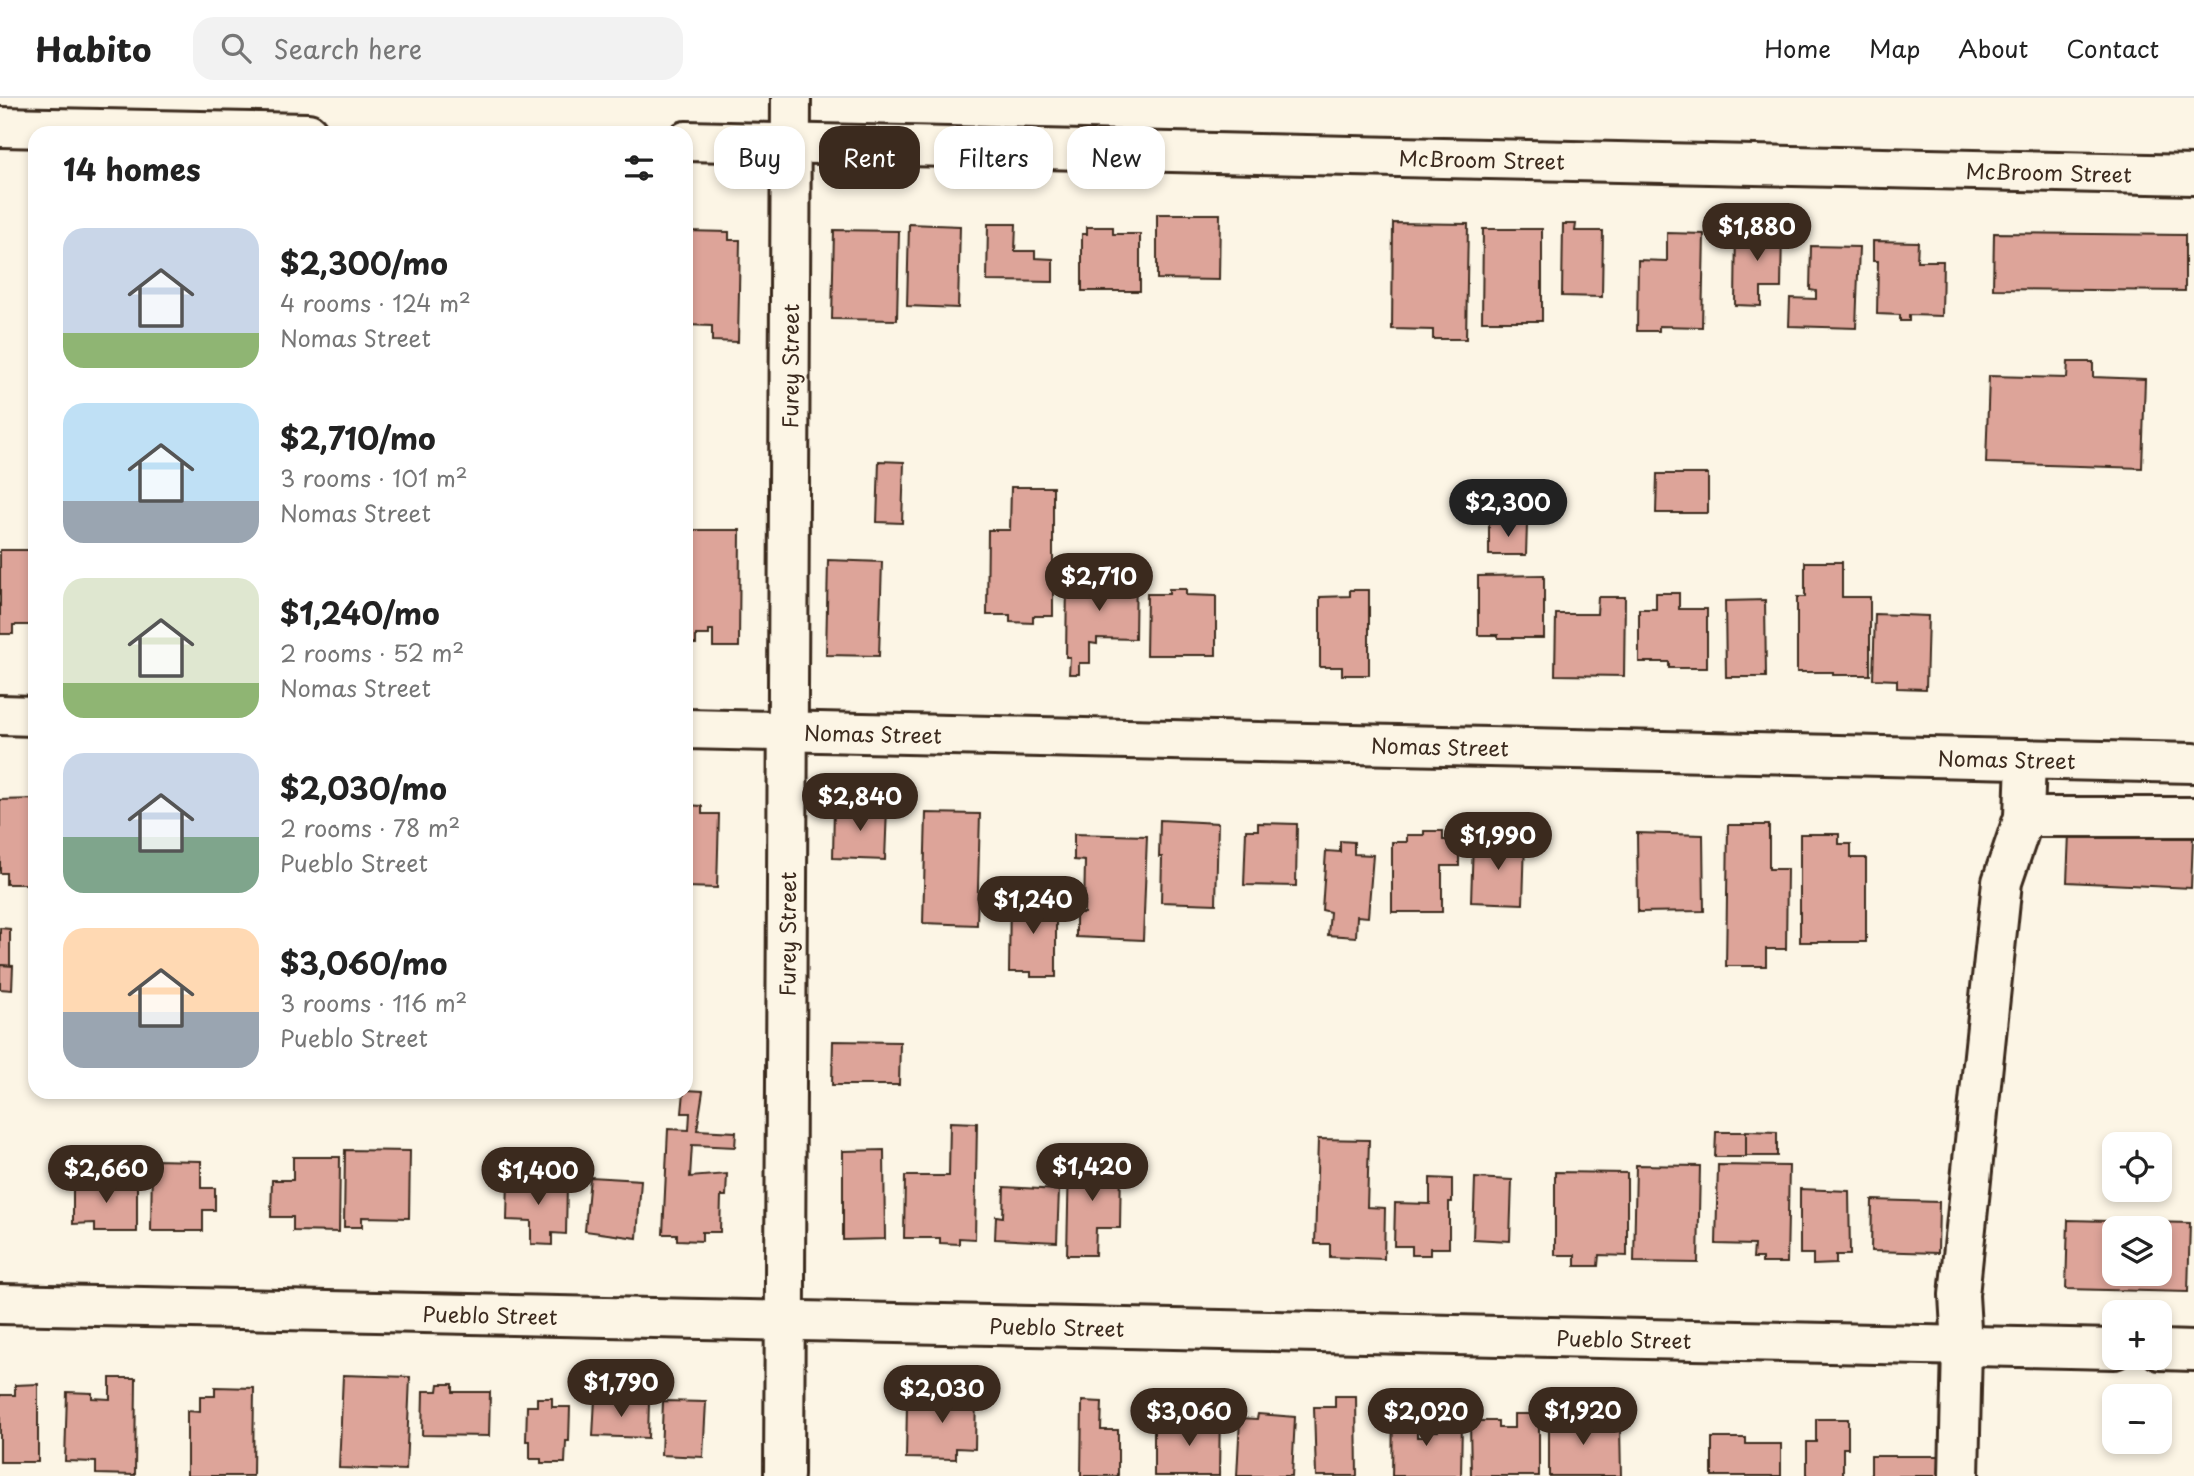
<!DOCTYPE html>
<html lang="en">
<head>
<meta charset="utf-8">
<style>
  body { margin:0; font-family:"Playpen Sans",sans-serif; background:#f2f2f2; color:#222; height:100vh; display:flex; flex-direction:column; font-size:26px; white-space:nowrap }
  * { box-sizing:border-box; margin:0 }
  p { font-size:23px; color:#767676 }
  .icon { flex:none; width:38px; height:38px; fill:none; stroke:currentColor; stroke-width:2; stroke-linecap:round; stroke-linejoin:round }
  .map { position:relative; flex:1; overflow:hidden }
  .side { position:absolute; left:28px; top:28px; width:665px; height:973px; display:flex; flex-direction:column; background:#fff; border-radius:21px; box-shadow:0 4px 10px #0003 }
  .side>* { flex:none }
  .banner { position:absolute; left:714px; top:28px; width:665px; height:63px; display:flex; gap:14px }
  .buttons { position:absolute; left:2102px; top:1034px; display:grid; gap:14px }
  .buttons a { display:grid; place-items:center; width:70px; height:70px; border-radius:14px; background:#fff; box-shadow:0 4px 10px #0003; font-size:35px }
  .price { position:absolute; translate:-50% -60px; padding:0 16px; border-radius:24px; background:#3b2a1e; color:#fff; font-size:23px; line-height:46px; filter:drop-shadow(0 2px 4px #0008) }
  .price::after { content:''; position:absolute; left:50%; top:42px; width:21px; height:16px; margin-left:-10px; background:inherit; clip-path:polygon(0 0,100% 0,50% 100%) }
  .price.on { background:#222; color:#fff }
  ul { padding:0; list-style:none }
  li { display:flex; align-items:center; gap:21px; height:175px; padding:0 35px }
  li span { display:grid; place-items:center; flex:none; width:196px; height:140px; border-radius:21px; color:#555 }
  li>.icon { margin-inline-start:auto }
  span .icon { width:84px; height:84px; fill:#fffc; stroke-width:1 }
  li b { font-size:30px }
  h2 { display:flex; justify-content:space-between; align-items:center; height:84px; padding:0 35px; font-size:30px }
  .tag { padding:0 24px; border-radius:21px; background:#fff; box-shadow:0 4px 10px #0003; font-size:24px; line-height:63px }
  .tag.on { background:#3b2a1e; color:#fff }
  header { display:flex; align-items:center; gap:42px; box-sizing:border-box; height:98px; padding:0 35px; background:#fff; border-bottom:2px solid #e0e0e0 }
  header strong { font-size:33px }
  nav { display:flex; gap:38px; margin-inline-start:auto; font-size:24px }
  .search { width:490px; height:63px; background:#f2f2f2; display:flex; align-items:center; gap:18px; box-sizing:border-box; padding:0 24px; border-radius:21px; color:#767676; font-size:26px }
  .map>svg:first-child { display:block }
  .building { fill:#dda499; stroke:#3b2a1e; stroke-width:2; fill-rule:evenodd }
  .lines { fill:none; stroke-linecap:round; stroke-linejoin:round }
  .minor-casing { stroke:#3b2a1e; stroke-width:44 }
  .minor { stroke:#fcf5e5; stroke-width:38 }
  .labels { text-anchor:middle; dominant-baseline:central; stroke-width:7; stroke-linejoin:round; paint-order:stroke }
  .street-label { font-size:21px; fill:#3b2a1e; stroke:#fcf5e5 }
</style>
</head>
<body>
<header>
<strong>Habito</strong>
<div class="search"><svg class="icon" aria-label="search" viewBox="0 0 24 24"><circle cx="10" cy="10" r="6"/><path d="M15 15l6 6"/></svg>Search here</div>
<nav><a>Home</a><a>Map</a><a>About</a><a>Contact</a></nav>
</header>
<div class="map">
<svg width="2194" height="1378" viewBox="0 0 2194 1378">
  <rect width="100%" height="100%" fill="#fcf5e5"/>
  <filter id="ink" filterUnits="userSpaceOnUse"><feTurbulence type="fractalNoise" baseFrequency=".0143" numOctaves="2"/><feDisplacementMap in="SourceGraphic" scale="14" xChannelSelector="R" yChannelSelector="G"/><feConvolveMatrix kernelMatrix="1 2 1 2 8 2 1 2 1" color-interpolation-filters="sRGB"/></filter>
  <g filter="url(#ink)">
    <g class="building">
      <path d="M1157 116H1220L1219 182 1157 181Z"/>
      <path d="M1393 125 1468 126 1466 241H1433V232L1392 231Z"/>
      <path d="M909 126 960 128 958 210 907 208Z"/>
      <path d="M988 126H1016L1015 153H1035V160L1053 161V184L987 183Z"/>
      <path d="M1563 126H1576L1575 133H1603L1602 199 1562 198Z"/>
      <path d="M1736 126 1759 127V132H1782L1781 190H1761V208L1735 207Z"/>
      <path d="M1087 129H1113V136H1140V193H1082V136H1087Z"/>
      <path d="M1483 131H1542V223H1482Z"/>
      <path d="M834 132 899 133 897 222 832 221Z"/>
      <path d="M686 133 729 134V142H740L738 244 712 243V228L686 227Z"/>
      <path d="M1667 135 1704 136 1702 229 1659 228V233H1637L1638 162 1667 163Z"/>
      <path d="M1994 135 2185 137V193L1993 191Z"/>
      <path d="M1873 143 1918 144 1917 163H1943L1942 218 1909 217V223H1900V217L1877 216 1878 163H1873Z"/>
      <path d="M1811 148 1859 149 1856 230 1789 228 1790 200 1816 201V193L1810 192Z"/>
      <path d="M2068 264H2093V279L2145 281 2142 370 1986 365 1989 278 2067 280Z"/>
      <path d="M879 363 904 364 902 425 877 424Z"/>
      <path d="M1657 376H1708V415H1656Z"/>
      <path d="M1011 389H1053V518H1033V525L1010 524V517H987L988 432H1010Z"/>
      <path d="M1489 425 1527 426 1526 457H1489Z"/>
      <path d="M686 432H740L739 549H713V532H709V537H696V546H686Z"/>
      <path d="M0 452H35V527H13V536H0Z"/>
      <path d="M828 462 882 464 879 558 826 557Z"/>
      <path d="M1805 464H1842V499H1870V577H1833V574H1797V499H1805Z"/>
      <path d="M1118 468H1136L1135 541 1097 540V546L1090 545V565H1079V576H1069L1070 559H1066L1067 481 1118 482Z"/>
      <path d="M1544 477V540H1498V537H1478V478Z"/>
      <path d="M1169 491H1186V497L1216 498V557H1146L1147 496H1169Z"/>
      <path d="M1350 492H1369V577H1342V569H1320V499L1350 498Z"/>
      <path d="M1656 495H1679V511H1707V570H1669V564H1639V511H1656Z"/>
      <path d="M1598 499H1625L1624 578 1555 577 1556 516H1597Z"/>
      <path d="M1765 502 1766 579H1726L1725 503Z"/>
      <path d="M1875 516 1928 518 1926 591 1897 590V582L1873 581Z"/>
      <path d="M35 701V786H6V775H0V702Z"/>
      <path d="M852 705H859V709L887 710 885 762 833 760 834 708 852 709Z"/>
      <path d="M686 707 702 708V716H719L717 790 686 789Z"/>
      <path d="M926 715 980 716 977 827 923 825Z"/>
      <path d="M1160 722 1218 725 1216 806 1161 804 1162 759H1159Z"/>
      <path d="M1258 725 1297 726 1296 788 1244 787 1246 732H1258Z"/>
      <path d="M1728 727H1769V771H1787L1786 851H1766V868H1726Z"/>
      <path d="M1424 733H1443V742H1459V768H1442V814H1392V744H1407V737H1424Z"/>
      <path d="M1637 735 1703 737 1704 813 1638 814Z"/>
      <path d="M2069 735 2193 740 2191 790 2067 784Z"/>
      <path d="M1074 736 1147 738 1143 842 1076 839V815H1084L1085 763 1074 762Z"/>
      <path d="M1800 736H1839V746H1851V760H1866V844H1800Z"/>
      <path d="M1340 743 1354 744V756L1373 757 1368 819 1357 818 1356 839 1328 837 1330 814 1322 812 1326 753 1340 754Z"/>
      <path d="M1473 743 1525 744 1523 806 1471 804Z"/>
      <path d="M1010 797H1030V801H1056V879H1031V874H1009Z"/>
      <path d="M0 830 10 831V868L0 867Z"/>
      <path d="M0 867 13 868 12 892 0 891Z"/>
      <path d="M833 943 900 944 899 987H832Z"/>
      <path d="M686 992 703 993 697 1032 736 1034 735 1049 692 1047 690 1079 727 1076 726 1098H721L720 1134H702V1143L677 1142V1136H663L668 1031 689 1032 690 1015H682L684 994Z"/>
      <path d="M950 1024 977 1025 975 1141 959 1140V1146L940 1145V1140H904L905 1078H949Z"/>
      <path d="M1746 1033 1777 1034V1058H1746Z"/>
      <path d="M1716 1034H1746V1059H1715Z"/>
      <path d="M1318 1041 1369 1042 1367 1109 1385 1110 1384 1161 1330 1159V1146H1315Z"/>
      <path d="M345 1052 410 1053 409 1120 362 1119V1129H344Z"/>
      <path d="M884 1052 885 1141 843 1142V1053Z"/>
      <path d="M293 1059H340L339 1134 293 1133V1119H271L272 1082H293Z"/>
      <path d="M152 1062 201 1063V1090H215V1112H203V1133H151Z"/>
      <path d="M1069 1062 1121 1063 1120 1130H1096L1095 1157H1067Z"/>
      <path d="M1636 1067 1700 1068 1698 1165 1634 1164Z"/>
      <path d="M1718 1067 1789 1068 1787 1165H1762V1160H1753L1754 1147 1716 1146Z"/>
      <path d="M1555 1074 1627 1075V1158L1599 1157 1598 1168H1575V1157H1555Z"/>
      <path d="M533 1075H542V1086H567L566 1136 552 1135V1147L531 1146V1123L507 1122 508 1079 533 1080Z"/>
      <path d="M590 1079 641 1082 637 1140 585 1133Z"/>
      <path d="M1430 1080 1452 1081V1104H1449V1150H1430V1157H1412V1148H1394L1395 1105 1430 1106Z"/>
      <path d="M1475 1080 1512 1082 1510 1143 1473 1141Z"/>
      <path d="M73 1083H137V1134H95V1125L73 1126Z"/>
      <path d="M1004 1089 1059 1092 1057 1144 995 1141 996 1118 1003 1119Z"/>
      <path d="M1800 1091 1849 1093 1850 1157H1836V1166L1813 1167V1156H1800Z"/>
      <path d="M1872 1102 1939 1104 1938 1155 1871 1153Z"/>
      <path d="M2068 1122 2190 1125 2188 1194 2066 1191ZM2114 1130H2160V1176H2114Z"/>
      <path d="M343 1277 410 1279 406 1372 339 1370Z"/>
      <path d="M110 1280H136L135 1377 96 1376V1364L65 1363 67 1294 92 1295V1300L110 1301Z"/>
      <path d="M38 1286V1364H0V1297H15V1287Z"/>
      <path d="M439 1286H453V1294H490L489 1338 422 1337 423 1293H438Z"/>
      <path d="M215 1289 254 1290 253 1378H187V1313L200 1314V1298H215Z"/>
      <path d="M933 1292 976 1293 975 1351 956 1350V1361L906 1360 907 1306H933Z"/>
      <path d="M1335 1298H1356L1357 1378H1316L1314 1309H1335Z"/>
      <path d="M537 1300H552V1309H570L569 1343H566L565 1365H541V1361H530V1343H526L527 1308H537Z"/>
      <path d="M595 1301 649 1303 648 1340 593 1338Z"/>
      <path d="M663 1303 706 1304 703 1359 661 1357Z"/>
      <path d="M1082 1303 1102 1304 1101 1332H1118V1378H1081Z"/>
      <path d="M1198 1311H1220L1219 1378H1154V1330L1187 1331V1323L1198 1324Z"/>
      <path d="M1393 1313 1417 1314V1339H1428V1333H1438V1323H1462L1461 1378H1392Z"/>
      <path d="M1258 1316 1295 1319 1292 1378H1237L1240 1320 1257 1321Z"/>
      <path d="M1514 1316H1539V1378H1471L1470 1323H1498V1330H1514Z"/>
      <path d="M1549 1317H1593V1328H1620L1621 1378H1549Z"/>
      <path d="M1816 1321H1848V1350H1843V1378H1807V1344H1816Z"/>
      <path d="M1712 1340H1746V1346H1781V1378H1712Z"/>
      <rect x="1871" y="1358" width="68" height="20"/>
    </g>
    <g class="lines">
      <defs>
        <g id="minor">
          <path d="M0 29 308 35"/>
          <path id="s1" d="M686 43 2194 77"/>
          <path d="M0 617 35 618"/>
          <path id="s2" d="M686 631 2194 665"/>
          <path d="M2024 719H2194"/>
          <path id="s3" d="M0 1206 2114 1251"/>
          <path d="M2160 1252 2194 1253"/>
          <path id="s4" d="M784 1378 791 0"/>
          <path d="M1959 1378 1962 1248 1959 1197 2002 784 2024 719 2026 661"/>
        </g>
      </defs>
      <use href="#minor" class="minor-casing"/>
      <use href="#minor" class="minor"/>
    </g>
  </g>
  <g class="labels">
    <g class="street-label">
      <text stroke="none"><textPath href="#s1" startOffset="796">McBroom Street</textPath></text>
      <text stroke="none"><textPath href="#s1" startOffset="1363">McBroom Street</textPath></text>
      <text stroke="none"><textPath href="#s4" startOffset="1110">Furey Street</textPath></text>
      <text stroke="none"><textPath href="#s2" startOffset="187">Nomas Street</textPath></text>
      <text stroke="none"><textPath href="#s2" startOffset="754">Nomas Street</textPath></text>
      <text stroke="none"><textPath href="#s2" startOffset="1321">Nomas Street</textPath></text>
      <text stroke="none"><textPath href="#s4" startOffset="542">Furey Street</textPath></text>
      <text stroke="none"><textPath href="#s3" startOffset="490">Pueblo Street</textPath></text>
      <text stroke="none"><textPath href="#s3" startOffset="1057">Pueblo Street</textPath></text>
      <text stroke="none"><textPath href="#s3" startOffset="1624">Pueblo Street</textPath></text>
    </g>
  </g>
</svg>
<div class="buttons">
<a><svg class="icon" aria-label="locate" viewBox="0 0 24 24"><circle cx="12" cy="12" r="6"/><path d="M12 2v4M12 18v4M2 12h4M18 12h4"/></svg></a>
<a><svg class="icon" aria-label="layers" viewBox="0 0 24 24"><path d="M12 4l9 5-9 5-9-5zM3 14l9 5 9-5"/></svg></a>
<a>+</a>
<a>−</a>
</div>
<b class="price" style="left:1757px;top:165px">$1,880</b>
<b class="price on" style="left:1508px;top:441px">$2,300</b>
<b class="price" style="left:1099px;top:515px">$2,710</b>
<b class="price" style="left:860px;top:735px">$2,840</b>
<b class="price" style="left:1498px;top:774px">$1,990</b>
<b class="price" style="left:1033px;top:838px">$1,240</b>
<b class="price" style="left:1092px;top:1105px">$1,420</b>
<b class="price" style="left:106px;top:1107px">$2,660</b>
<b class="price" style="left:538px;top:1109px">$1,400</b>
<b class="price" style="left:621px;top:1321px">$1,790</b>
<b class="price" style="left:942px;top:1327px">$2,030</b>
<b class="price" style="left:1583px;top:1349px">$1,920</b>
<b class="price" style="left:1189px;top:1350px">$3,060</b>
<b class="price" style="left:1426px;top:1350px">$2,020</b>
<div class="banner">
<a class="tag">Buy</a>
<a class="tag on">Rent</a>
<a class="tag">Filters</a>
<a class="tag">New</a>
</div>
<section class="side">
<h2>14 homes<svg class="icon" aria-label="filters" viewBox="0 0 24 24"><path d="M4 7h16M4 17h16"/><circle cx="9" cy="7" r="2"/><circle cx="15" cy="17" r="2"/></svg></h2>
<ul>
<li><span style="background:linear-gradient(#c9d6e8 75%,#8fb573 0)"><svg class="icon" aria-label="home" viewBox="0 0 24 24"><path d="M3 11l9-7 9 7M6 9v11h12V9"/></svg></span><div><b>$2,300/mo</b><p>4 rooms · 124 m²</p><p>Nomas Street</p></div></li>
<li><span style="background:linear-gradient(#bfe0f5 70%,#9aa5b1 0)"><svg class="icon" aria-label="home" viewBox="0 0 24 24"><path d="M3 11l9-7 9 7M6 9v11h12V9"/></svg></span><div><b>$2,710/mo</b><p>3 rooms · 101 m²</p><p>Nomas Street</p></div></li>
<li><span style="background:linear-gradient(#dfe7d0 75%,#8fb573 0)"><svg class="icon" aria-label="home" viewBox="0 0 24 24"><path d="M3 11l9-7 9 7M6 9v11h12V9"/></svg></span><div><b>$1,240/mo</b><p>2 rooms · 52 m²</p><p>Nomas Street</p></div></li>
<li><span style="background:linear-gradient(#c9d6e8 60%,#7fa58c 0)"><svg class="icon" aria-label="home" viewBox="0 0 24 24"><path d="M3 11l9-7 9 7M6 9v11h12V9"/></svg></span><div><b>$2,030/mo</b><p>2 rooms · 78 m²</p><p>Pueblo Street</p></div></li>
<li><span style="background:linear-gradient(#ffd9b3 60%,#9aa5b1 0)"><svg class="icon" aria-label="home" viewBox="0 0 24 24"><path d="M3 11l9-7 9 7M6 9v11h12V9"/></svg></span><div><b>$3,060/mo</b><p>3 rooms · 116 m²</p><p>Pueblo Street</p></div></li>
</ul>
</section>
</div>
</body>
</html>
